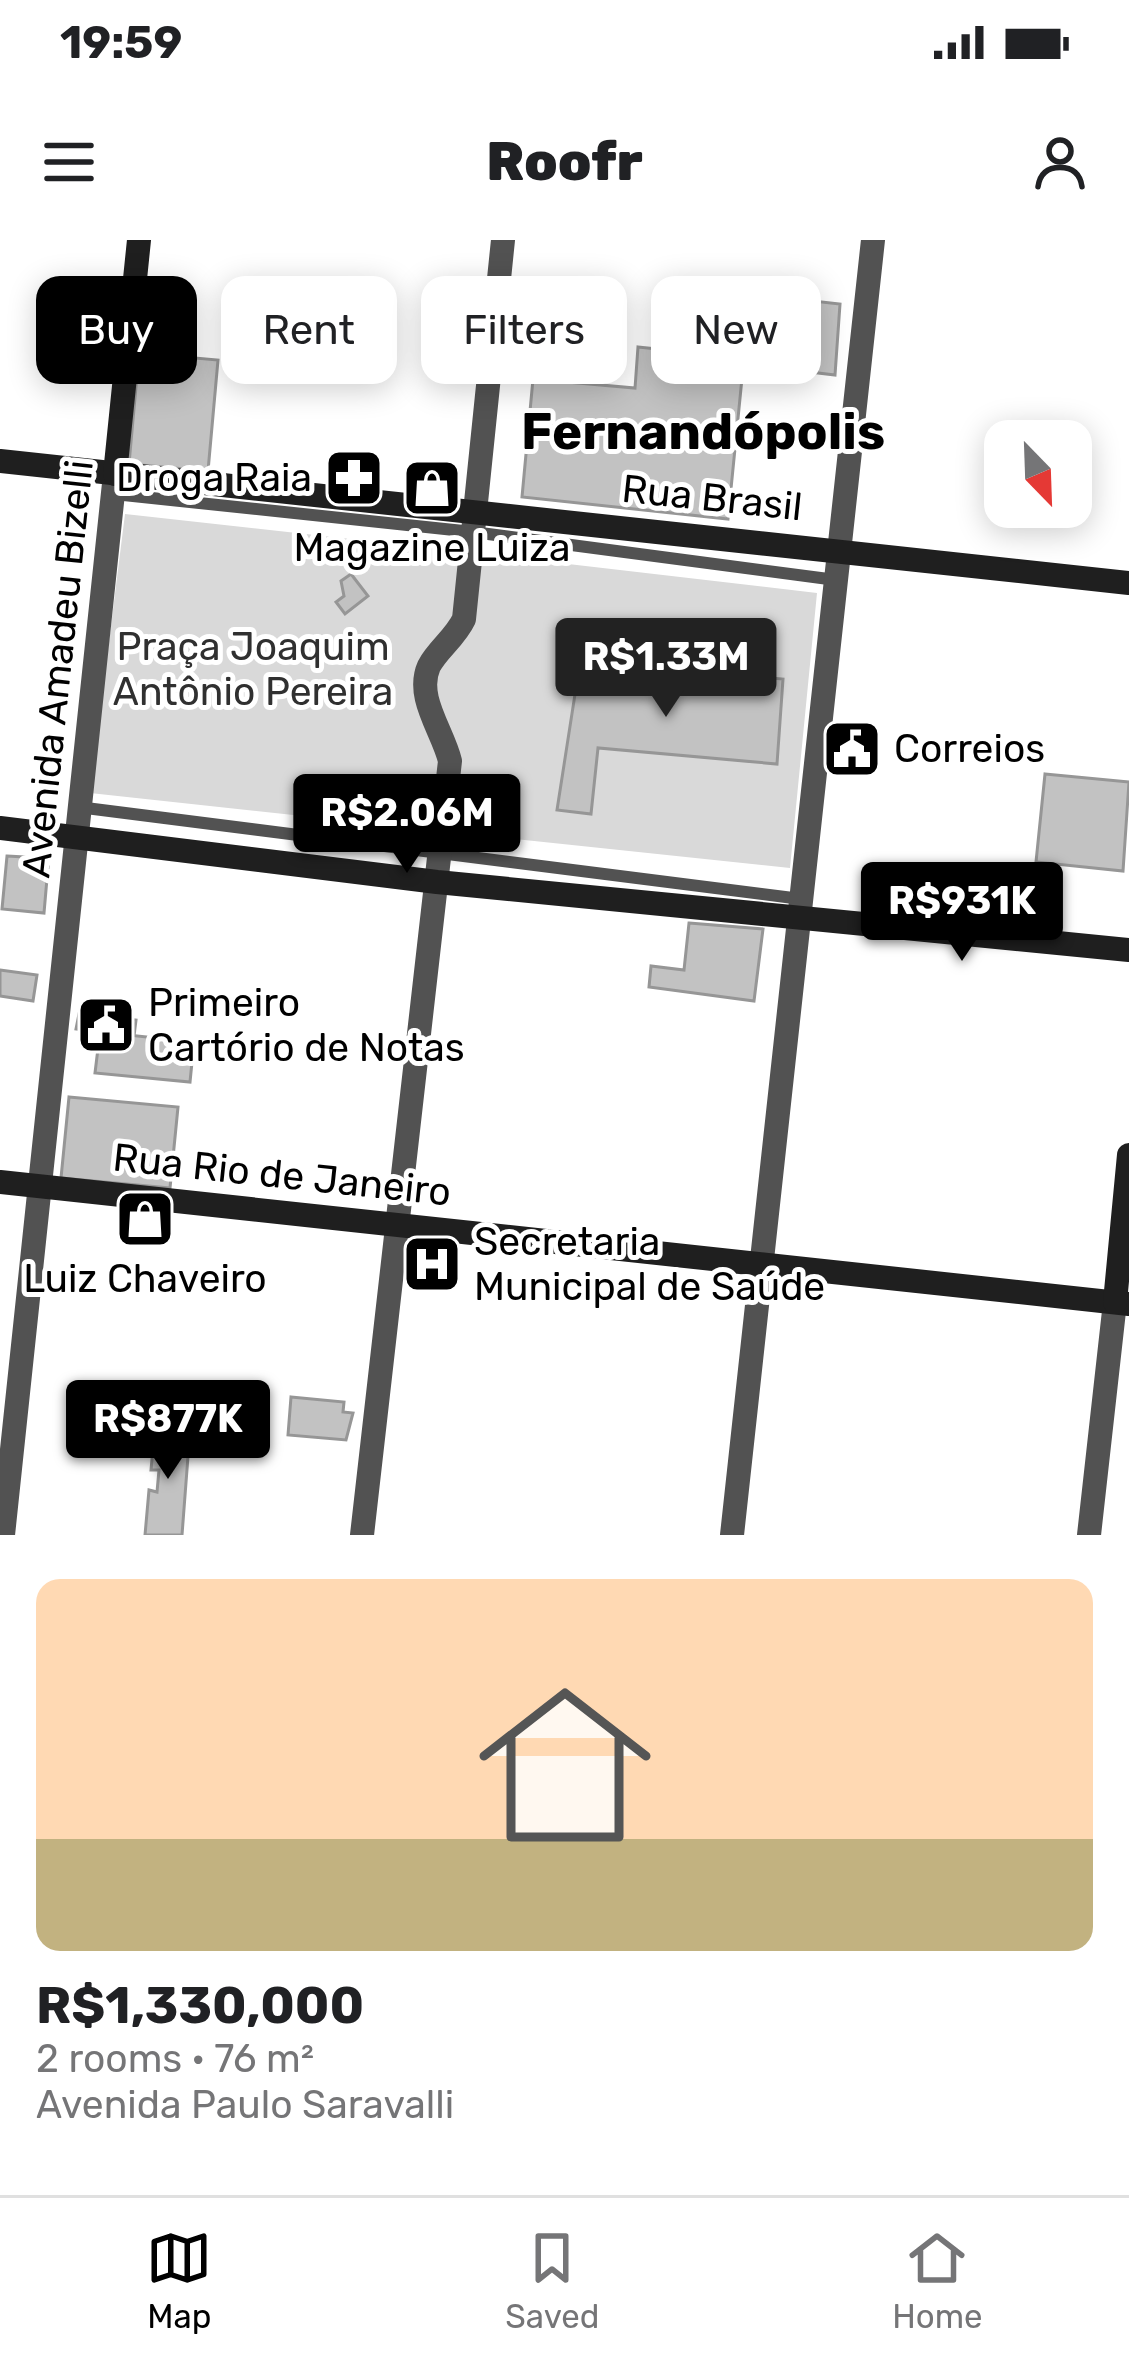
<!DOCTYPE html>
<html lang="en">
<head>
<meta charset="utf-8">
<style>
  body { margin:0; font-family:Rubik,sans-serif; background:#f2f2f2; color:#202124; height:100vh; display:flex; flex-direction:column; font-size:45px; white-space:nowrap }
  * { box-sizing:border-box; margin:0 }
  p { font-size:39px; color:#757577 }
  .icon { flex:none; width:66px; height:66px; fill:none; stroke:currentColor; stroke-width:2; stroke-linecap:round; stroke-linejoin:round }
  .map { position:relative; height:1295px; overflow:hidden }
  .side { display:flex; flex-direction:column; background:#fff; flex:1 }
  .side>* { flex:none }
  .banner { position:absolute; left:36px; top:36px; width:1059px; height:108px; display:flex; gap:24px }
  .needle { width:78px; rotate:157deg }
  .buttons { position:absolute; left:984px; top:180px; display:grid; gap:24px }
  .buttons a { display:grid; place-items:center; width:108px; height:108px; border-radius:24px; background:#fff; box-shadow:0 6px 30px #0003; font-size:60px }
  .price { position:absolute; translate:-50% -102px; padding:0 27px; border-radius:12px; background:#000; color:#fff; font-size:39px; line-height:78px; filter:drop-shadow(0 3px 6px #0008) }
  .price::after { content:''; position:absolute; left:50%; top:72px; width:36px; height:27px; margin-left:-18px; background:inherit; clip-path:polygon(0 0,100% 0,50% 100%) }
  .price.on { background:#222; color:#fff }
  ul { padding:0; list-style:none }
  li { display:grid; align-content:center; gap:24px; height:636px; padding:0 36px }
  li span { display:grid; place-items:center; height:372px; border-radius:24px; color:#555 }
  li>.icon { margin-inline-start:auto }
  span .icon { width:216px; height:216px; fill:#fffc; stroke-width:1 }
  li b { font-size:51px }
  .tag { padding:0 42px; border-radius:24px; background:#fff; box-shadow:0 6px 30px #0003; font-size:42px; line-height:108px }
  .tag.on { background:#000; color:#fff }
  .status { display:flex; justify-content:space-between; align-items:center; height:84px; padding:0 60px; background:#fff; direction:ltr }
  .status svg { height:33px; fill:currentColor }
  header { display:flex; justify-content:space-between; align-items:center; height:156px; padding:0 36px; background:#fff; font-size:54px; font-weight:800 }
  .dock { display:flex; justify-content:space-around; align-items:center; height:168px; border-top:3px solid #e0e0e0; background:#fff; font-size:33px; color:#757577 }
  .dock a { display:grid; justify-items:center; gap:6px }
  .dock .on { color:#000 }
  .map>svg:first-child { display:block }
  .green { fill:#d9d9d9 }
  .building { fill:#c2c2c2; stroke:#969696; stroke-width:3 }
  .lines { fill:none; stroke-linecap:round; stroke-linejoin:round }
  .lane { stroke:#525252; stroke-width:12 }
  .street { stroke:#525252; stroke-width:24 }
  .secondary { stroke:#1f1f1f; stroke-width:24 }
  .labels { text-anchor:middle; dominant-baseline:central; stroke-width:10; stroke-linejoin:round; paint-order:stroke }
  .poi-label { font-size:39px; fill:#000; stroke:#fff; text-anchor:start }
  .street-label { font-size:39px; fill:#000; stroke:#fff }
  .park-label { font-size:39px; fill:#303030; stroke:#fff }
  .district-label { font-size:51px; font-weight:bold; fill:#000; stroke:#fff }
</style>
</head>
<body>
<div class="status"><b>19:59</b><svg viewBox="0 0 49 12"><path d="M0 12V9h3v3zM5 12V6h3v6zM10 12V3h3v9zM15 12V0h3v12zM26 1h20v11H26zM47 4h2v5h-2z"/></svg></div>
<header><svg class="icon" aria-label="menu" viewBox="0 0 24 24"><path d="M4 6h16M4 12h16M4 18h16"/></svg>Roofr<svg class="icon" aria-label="person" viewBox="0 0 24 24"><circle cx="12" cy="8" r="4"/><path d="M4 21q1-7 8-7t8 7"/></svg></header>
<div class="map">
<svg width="1129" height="1295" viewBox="0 0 1129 1295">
  <rect width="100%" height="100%" fill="#fff"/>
  <g class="green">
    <path d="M125 274 468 312 461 378 428 421 441 493V591L90 553Z"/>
    <path d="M474 313 817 353 790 628 448 592 433 468 434 424 456 404Z"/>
  </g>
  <g class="building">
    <path d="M759 55 840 64 835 135 752 125Z"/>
    <path d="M638 107 744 118 728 279 522 257 533 139 635 148Z"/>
    <path d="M139 113 218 120 208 231 129 224Z"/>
    <path d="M351 334 368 356 345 374 336 362 344 356 341 341Z"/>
    <path d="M580 422 783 439 777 524 598 508 591 574 557 570Z"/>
    <path d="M1045 534 1129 542 1123 631 1036 622Z"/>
    <path d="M7 616 42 618 41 627H48L44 673 2 669Z"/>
    <path d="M689 683 763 689 754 761 649 747 651 726 684 730Z"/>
    <path d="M0 730 37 735 33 761 0 756Z"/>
    <path d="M79 774 136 780 134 796 76 789Z"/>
    <path d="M100 792 194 802 190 842 95 833Z"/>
    <path d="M69 857 178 867 170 948 61 938Z"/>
    <path d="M291 1157 344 1162 343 1172 353 1173 346 1200 288 1195Z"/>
    <path d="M155 1187 190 1190 182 1295H145L149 1250 157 1252 159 1230H151Z"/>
  </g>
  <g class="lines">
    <g class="lane">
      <path d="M114 254 473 292 836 340"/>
      <path d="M78 567 801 659"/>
    </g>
    <g class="street">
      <path d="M3 1295 115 234"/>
      <path d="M362 1295 450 521C443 491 415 457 429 426 438 409 455 398 464 379L503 0"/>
      <path d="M732 1295 873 0"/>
      <path d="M1089 1295 1115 1062"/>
    </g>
    <g class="secondary">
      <path d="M0 221 1129 343"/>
      <path d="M115 234 139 0"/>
      <path d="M0 588 437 642 1129 710"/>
      <path d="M0 942 1129 1064"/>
      <path d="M1115 1062 1129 915"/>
    </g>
  </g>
  <defs>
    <symbol id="pharmacy-square" viewBox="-11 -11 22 22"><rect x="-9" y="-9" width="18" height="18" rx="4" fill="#000" stroke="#fff"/><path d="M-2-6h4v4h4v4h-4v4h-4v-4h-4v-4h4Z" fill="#fff"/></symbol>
    <symbol id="shop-square" viewBox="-11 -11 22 22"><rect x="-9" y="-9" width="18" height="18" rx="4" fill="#000" stroke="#fff"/><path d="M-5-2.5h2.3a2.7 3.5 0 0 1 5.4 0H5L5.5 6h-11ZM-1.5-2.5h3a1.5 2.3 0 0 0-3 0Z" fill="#fff"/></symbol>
    <symbol id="civic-square" viewBox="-11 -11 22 22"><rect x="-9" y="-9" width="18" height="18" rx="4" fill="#000" stroke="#fff"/><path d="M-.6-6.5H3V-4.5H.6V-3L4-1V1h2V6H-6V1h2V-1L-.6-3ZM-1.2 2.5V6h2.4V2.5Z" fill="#fff"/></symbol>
    <symbol id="hospital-square" viewBox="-11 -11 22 22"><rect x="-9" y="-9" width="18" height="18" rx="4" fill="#000" stroke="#fff"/><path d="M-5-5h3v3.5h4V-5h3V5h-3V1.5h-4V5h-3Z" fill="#fff"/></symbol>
  </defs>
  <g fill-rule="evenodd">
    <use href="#pharmacy-square" x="321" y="205" width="66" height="66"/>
    <use href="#shop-square" x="399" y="215" width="66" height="66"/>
    <use href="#civic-square" x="819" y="476" width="66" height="66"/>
    <use href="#civic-square" x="73" y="752" width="66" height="66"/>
    <use href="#shop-square" x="112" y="946" width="66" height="66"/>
    <use href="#hospital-square" x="399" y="991" width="66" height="66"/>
  </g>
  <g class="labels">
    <g class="poi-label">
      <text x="312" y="238" text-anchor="end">Droga Raia</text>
      <text x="432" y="308" text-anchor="middle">Magazine Luiza</text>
      <text x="894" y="509">Correios</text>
      <text x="148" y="763">Primeiro<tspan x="148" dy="45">Cartório de Notas</tspan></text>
      <text x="474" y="1002">Secretaria<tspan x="474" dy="45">Municipal de Saúde</tspan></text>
      <text x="145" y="1039" text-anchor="middle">Luiz Chaveiro</text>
    </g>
    <g class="street-label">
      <text transform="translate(712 258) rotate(6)">Rua Brasil</text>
      <text transform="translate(58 429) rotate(-84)">Avenida Amadeu Bizelli</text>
      <text transform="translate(282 935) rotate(6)">Rua Rio de Janeiro</text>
    </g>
    <g class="park-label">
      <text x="253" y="407">Praça Joaquim<tspan x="253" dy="45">Antônio Pereira</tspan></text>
    </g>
    <g class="district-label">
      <text x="703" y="191">Fernandópolis</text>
    </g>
  </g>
</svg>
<div class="buttons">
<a><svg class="needle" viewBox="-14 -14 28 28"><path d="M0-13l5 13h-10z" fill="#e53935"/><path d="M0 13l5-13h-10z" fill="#757577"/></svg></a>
</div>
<b class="price on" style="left:666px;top:480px">R$1.33M</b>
<b class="price" style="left:407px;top:636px">R$2.06M</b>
<b class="price" style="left:962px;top:724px">R$931K</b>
<b class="price" style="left:168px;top:1242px">R$877K</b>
<div class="banner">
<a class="tag on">Buy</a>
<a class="tag">Rent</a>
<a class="tag">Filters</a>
<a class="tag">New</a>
</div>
</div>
<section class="side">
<ul>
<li><span style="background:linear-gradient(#ffd9b3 70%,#c2b280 0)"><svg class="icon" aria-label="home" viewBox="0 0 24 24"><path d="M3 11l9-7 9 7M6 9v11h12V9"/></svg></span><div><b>R$1,330,000</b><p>2 rooms · 76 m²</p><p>Avenida Paulo Saravalli</p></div></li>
</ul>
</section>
<nav class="dock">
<a class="on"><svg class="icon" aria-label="map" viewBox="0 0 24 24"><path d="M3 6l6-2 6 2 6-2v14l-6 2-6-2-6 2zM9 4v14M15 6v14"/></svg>Map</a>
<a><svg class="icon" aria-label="saved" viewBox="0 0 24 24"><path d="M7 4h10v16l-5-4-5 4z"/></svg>Saved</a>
<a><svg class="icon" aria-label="home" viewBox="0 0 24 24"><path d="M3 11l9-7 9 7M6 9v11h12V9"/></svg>Home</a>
</nav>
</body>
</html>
